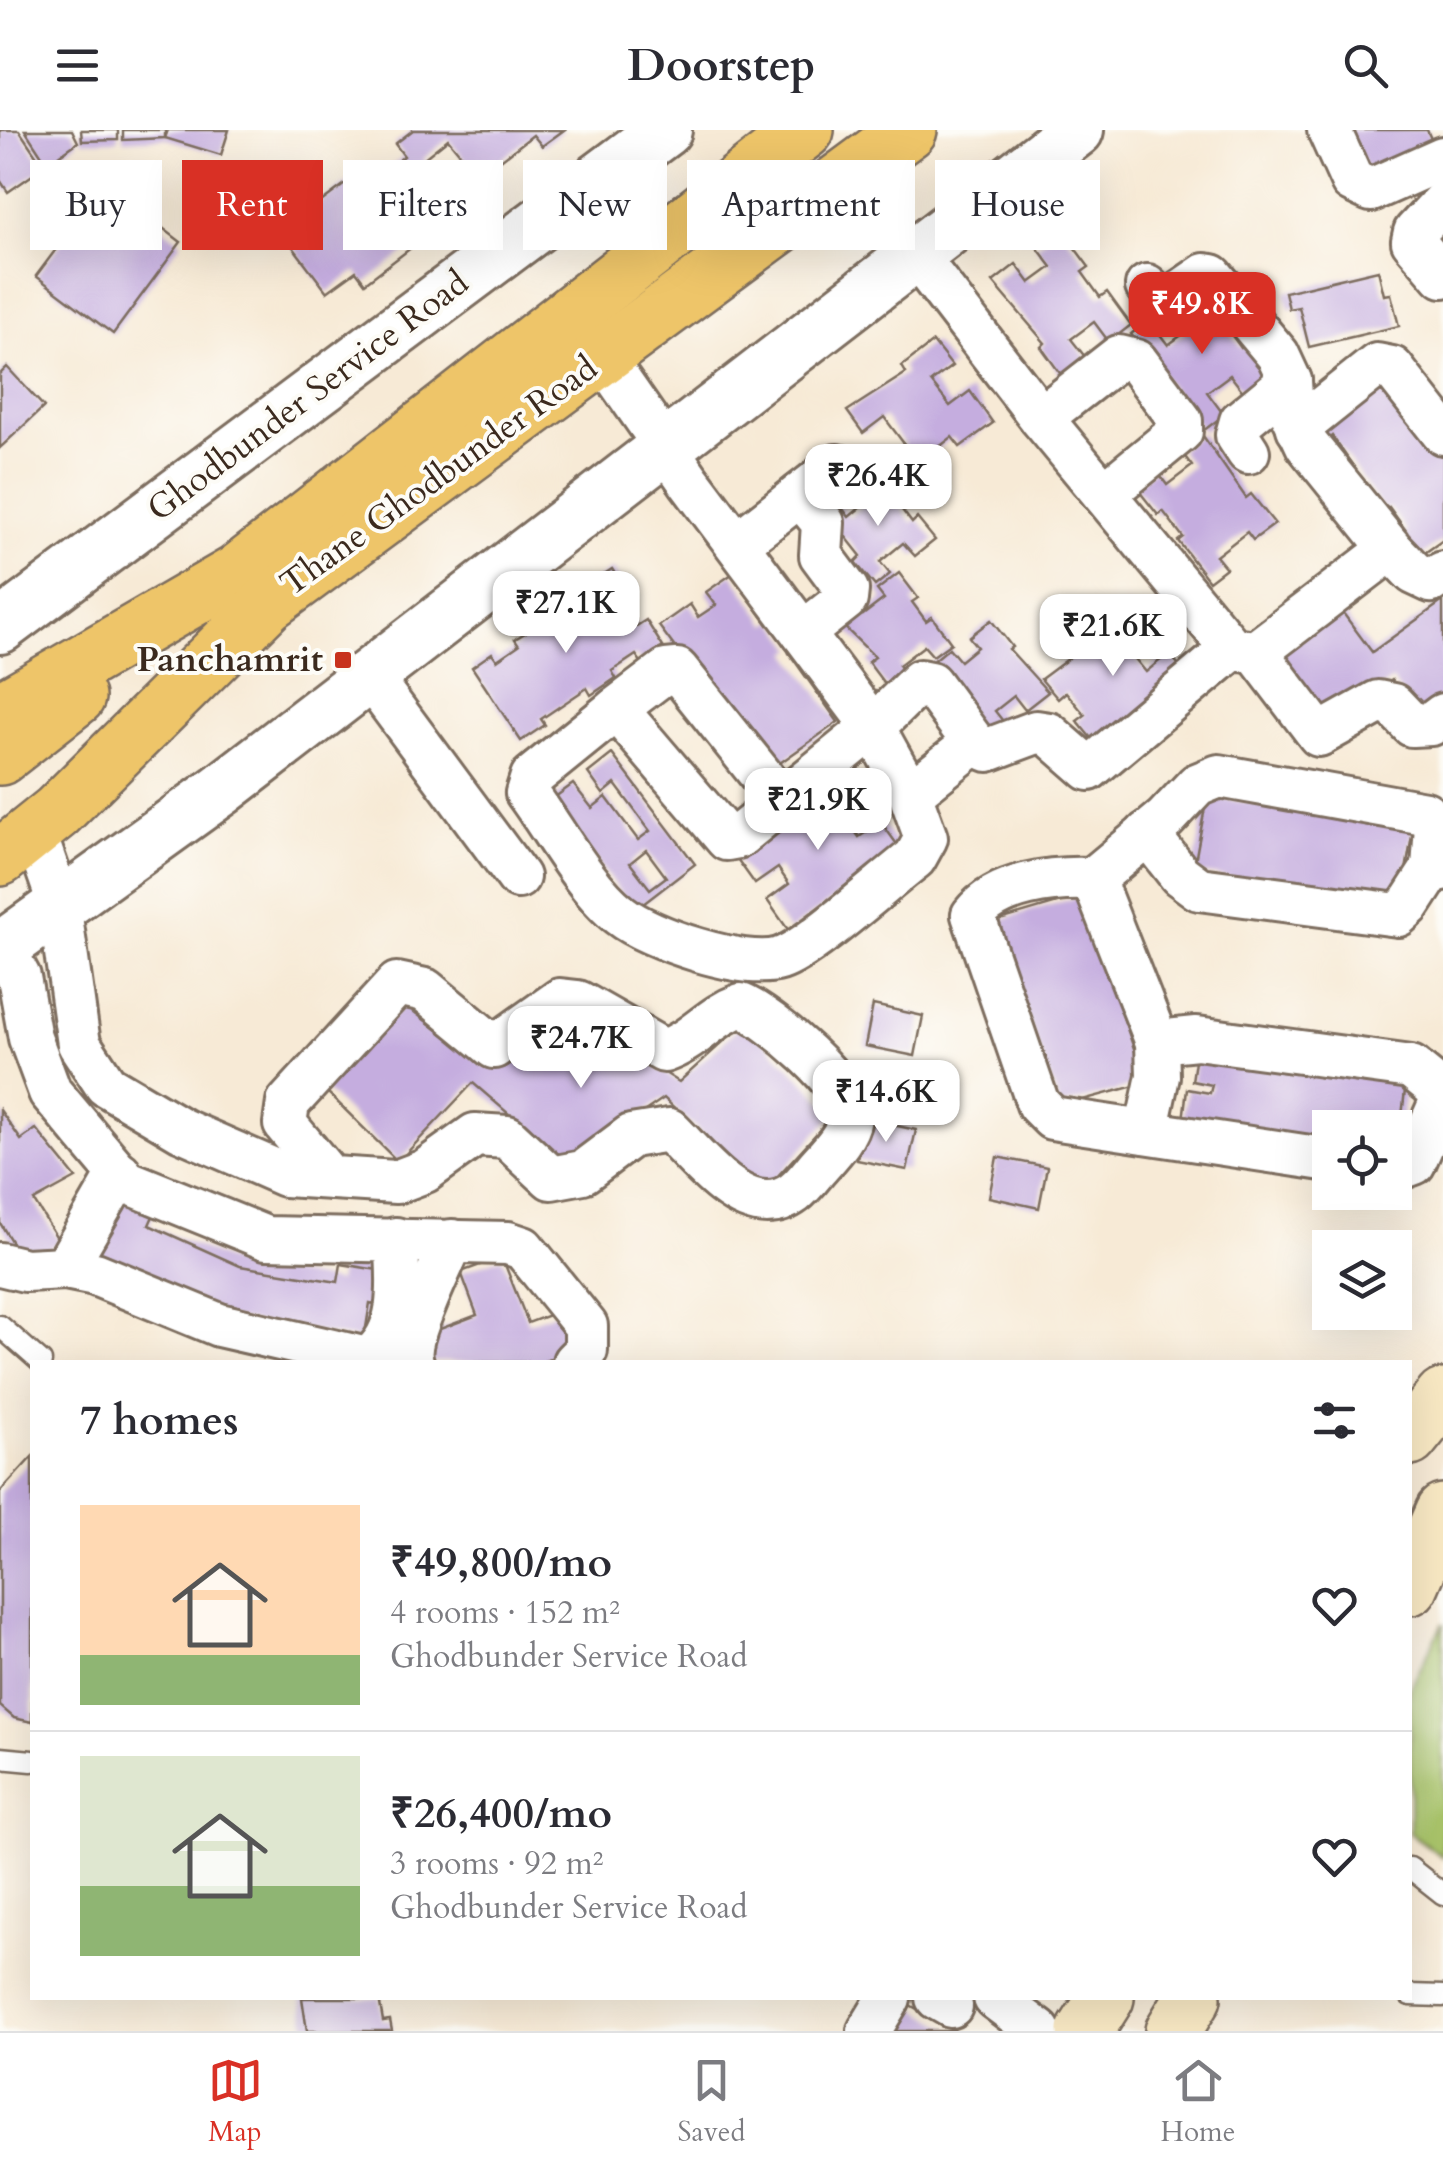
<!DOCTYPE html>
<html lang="en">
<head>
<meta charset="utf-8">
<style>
  body { margin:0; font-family:Cardo,serif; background:#f7f7f7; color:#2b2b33; height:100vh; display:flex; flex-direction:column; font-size:38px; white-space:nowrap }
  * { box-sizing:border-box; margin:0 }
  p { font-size:32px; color:#7c7c81 }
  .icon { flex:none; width:55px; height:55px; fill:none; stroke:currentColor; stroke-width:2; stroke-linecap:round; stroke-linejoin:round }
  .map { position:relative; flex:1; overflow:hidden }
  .panel { position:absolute; left:30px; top:1230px; width:1382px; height:640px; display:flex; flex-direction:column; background:#fff; border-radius:0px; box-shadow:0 10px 40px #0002 }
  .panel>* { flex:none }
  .top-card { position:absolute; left:30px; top:30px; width:1385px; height:90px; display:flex; gap:20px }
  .fabs { position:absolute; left:1312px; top:980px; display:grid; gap:20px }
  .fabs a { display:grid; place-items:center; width:100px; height:100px; border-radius:0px; background:#fff; box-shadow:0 10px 40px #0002; font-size:50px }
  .price { position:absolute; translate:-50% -85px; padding:0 22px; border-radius:20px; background:#fff; color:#222; font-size:32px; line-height:65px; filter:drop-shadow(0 2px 5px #0008) }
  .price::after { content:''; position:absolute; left:50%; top:60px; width:30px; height:22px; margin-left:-15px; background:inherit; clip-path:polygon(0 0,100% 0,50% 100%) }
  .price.on { background:#d93025; color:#fff }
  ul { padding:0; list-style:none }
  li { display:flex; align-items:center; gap:30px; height:250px; padding:0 50px }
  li+li { border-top:2px solid #e1e1e2 }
  li span { display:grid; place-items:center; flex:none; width:280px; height:200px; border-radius:0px; color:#555 }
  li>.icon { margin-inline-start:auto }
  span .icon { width:120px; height:120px; fill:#fffc; stroke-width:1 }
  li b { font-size:42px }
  h2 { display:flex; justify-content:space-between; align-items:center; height:120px; padding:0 50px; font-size:42px }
  .pill { padding:0 35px; border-radius:0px; background:#fff; box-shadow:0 10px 40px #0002; font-size:35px; line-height:90px }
  .pill.on { background:#d93025; color:#fff }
  header { display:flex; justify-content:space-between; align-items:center; height:130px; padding:0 50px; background:#fff; font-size:45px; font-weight:800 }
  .dock { display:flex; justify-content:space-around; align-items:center; height:140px; border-top:2px solid #e1e1e2; background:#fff; font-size:28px; color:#7c7c81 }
  .dock a { display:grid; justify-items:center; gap:5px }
  .dock .on { color:#d93025 }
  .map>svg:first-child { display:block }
  .green { fill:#a9c46a; stroke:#727744; stroke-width:2.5 }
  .building { fill:#c5addf; fill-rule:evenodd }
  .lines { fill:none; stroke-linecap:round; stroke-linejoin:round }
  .service-casing { stroke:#7d6d5e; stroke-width:25 }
  .minor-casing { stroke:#7d6d5e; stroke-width:48 }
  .tertiary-casing { stroke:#7d6d5e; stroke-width:58 }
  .secondary-casing { stroke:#7d6d5e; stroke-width:60 }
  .primary-casing { stroke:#7d6d5e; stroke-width:60 }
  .service { stroke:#fff; stroke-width:20 }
  .minor { stroke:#fff; stroke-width:42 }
  .tertiary { stroke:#fff; stroke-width:52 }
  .secondary { stroke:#f8e8c3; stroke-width:55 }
  .primary { stroke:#eec569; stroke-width:55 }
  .poi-dot { fill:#c8321e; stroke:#fdfcf7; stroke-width:4 }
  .labels { text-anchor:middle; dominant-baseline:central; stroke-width:8; stroke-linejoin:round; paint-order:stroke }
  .street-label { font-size:35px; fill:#3b2a1e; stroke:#fdfcf7 }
  .poi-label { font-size:35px; font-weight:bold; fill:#3b2a1e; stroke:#fdfcf7; text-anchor:end }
</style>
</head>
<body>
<header><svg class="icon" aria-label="menu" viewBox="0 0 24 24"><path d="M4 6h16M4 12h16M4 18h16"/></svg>Doorstep<svg class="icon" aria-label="search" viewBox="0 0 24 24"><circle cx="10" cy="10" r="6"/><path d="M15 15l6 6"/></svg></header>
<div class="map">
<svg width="1443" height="1901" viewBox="0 0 1443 1901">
  <rect width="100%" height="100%" fill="#fdfcf7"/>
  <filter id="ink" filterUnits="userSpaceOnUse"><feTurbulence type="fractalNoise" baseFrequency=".01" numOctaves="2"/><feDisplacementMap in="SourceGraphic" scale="20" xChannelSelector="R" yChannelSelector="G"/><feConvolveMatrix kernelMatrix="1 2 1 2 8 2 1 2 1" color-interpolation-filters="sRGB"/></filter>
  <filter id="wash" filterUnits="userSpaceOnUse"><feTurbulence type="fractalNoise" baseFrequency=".0048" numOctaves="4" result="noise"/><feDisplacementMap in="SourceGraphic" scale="40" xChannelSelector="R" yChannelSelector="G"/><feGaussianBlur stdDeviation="2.25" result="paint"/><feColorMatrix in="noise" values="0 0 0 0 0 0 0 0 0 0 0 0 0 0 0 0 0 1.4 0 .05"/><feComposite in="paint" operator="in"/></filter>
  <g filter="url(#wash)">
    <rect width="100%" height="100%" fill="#f7ead6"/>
    <path class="green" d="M1443 1493V1727L1410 1703V1559Z"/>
    <g id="blocks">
      <g class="building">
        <path d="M0 0H19L44 37 8 62 0 50Z"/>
        <path d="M25 0H72L78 12 47 34Z"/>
        <path d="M81 0H118V10L82 11Z"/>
        <path d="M123 0H165V8L123 10Z"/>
        <path d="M168 0H229L221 25 165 8Z"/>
        <path d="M413 0H564L542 16 533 5 489 39 498 51 451 87 442 75 407 102 416 114 390 134 365 153 356 141 327 162 290 113 317 91 309 81 361 42 369 53 404 26 395 14ZM448 9 470 36 444 56 423 29Z"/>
        <path d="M1348 0H1427L1436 20 1372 50Z"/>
        <path d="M105 54 181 112 113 204 36 146Z"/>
        <path d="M1060 98 1089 137 1082 142 1100 167 1107 162 1131 195 1109 212 1094 192 1071 209 1086 228 1062 246 1041 217 1045 213 993 152 1016 134 1030 153 1052 137 1036 116Z"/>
        <path d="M1378 140 1384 165 1391 164 1399 196 1309 217 1299 177 1289 179 1285 162Z"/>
        <path d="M1201 152 1230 192 1225 196 1241 218 1246 215 1271 251 1248 268 1230 245 1207 262 1224 285 1203 301 1131 204 1149 190 1168 215 1194 196 1175 171Z"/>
        <path d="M933 212 952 236 931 252 950 276 970 261 993 293 960 317 952 307 925 328 931 336 904 356 884 330 905 315 884 287 863 303 847 281 906 243 902 236Z"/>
        <path d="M7 237 44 277 0 318V244Z"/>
        <path d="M1384 245 1443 327V410L1416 429 1400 407 1407 402 1389 377 1384 380 1332 306 1328 310 1316 294Z"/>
        <path d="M1201 303 1246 368 1251 364 1275 394 1253 410 1247 402 1216 426 1226 438 1209 451 1178 411 1183 407 1163 381 1158 385 1135 356 1155 339 1167 355 1192 336 1180 320Z"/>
        <path d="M881 342 901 368 896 372 912 393 917 388 935 410 915 426 903 413 880 432 890 444 875 456 855 432 861 426 846 407 840 412 822 389 840 375 849 387 873 367 865 356Z"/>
        <path d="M612 439 629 466 619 472 635 497 646 490 663 517 641 532 636 525 612 541 616 548 591 565 587 558 541 589 545 595 521 611 472 537 492 523 497 530 519 515 515 509 587 466 583 458Z"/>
        <path d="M899 443 918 468 912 472 926 491 932 487 951 513 933 526 924 516 899 535 907 546 889 560 868 532 875 527 837 490 856 476 863 485 884 469 877 460Z"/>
        <path d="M732 444 768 495 774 490 795 519 789 523 838 592 767 642 659 496 690 474 698 487 716 475 706 462Z"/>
        <path d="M1443 471V569L1418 587 1392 550 1325 598 1274 526 1340 479 1372 522Z"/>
        <path d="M1128 475 1149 499 1127 519 1146 542 1169 523 1187 545 1100 619 1077 591 1085 585 1066 562 1058 569 1041 549 1100 505 1098 501Z"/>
        <path d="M991 490 1012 517 1009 519 1048 562 1025 580 1014 566 995 581 1006 595 985 612 926 537 949 518 960 531 977 517 969 507Z"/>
        <path d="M612 624 695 734 634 781 551 670 573 654 592 678 606 667 638 710 650 701 615 654 603 664 588 643ZM646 720 666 747 650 759 630 733Z"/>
        <path d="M848 645 871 678 849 693 859 707 881 692 901 720 789 801 767 770 789 754 778 738 755 754 735 726Z"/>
        <path d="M1207 667 1414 694 1400 775 1193 742Z"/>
        <path d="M1081 766 1146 953 1060 976 993 792Z"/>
        <path d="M405 875 487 938 569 882 679 952 745 892 835 983 763 1062 664 968 567 1034 473 953 398 1032 320 955Z"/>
        <path d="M873 875 923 886 915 926 865 916Z"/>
        <path d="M1197 917 1406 951 1398 1022 1395 998H1330V1016L1183 990 1187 959 1210 963 1212 955 1192 951Z"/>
        <path d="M0 980 21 1010 36 999 76 1048 34 1071 59 1111 25 1134 0 1093Z"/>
        <path d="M865 989 916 1000 907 1040 857 1030Z"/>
        <path d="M997 1027 1047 1037 1039 1078 989 1067Z"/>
        <path d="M118 1059 157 1077 149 1095 240 1136 338 1152 341 1134 384 1141 378 1175 370 1173 364 1210 225 1187 97 1129 111 1095Z"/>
        <path d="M502 1127 528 1193 565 1179 580 1218 542 1232H429L419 1207 477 1185 461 1142Z"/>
        <path d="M32 1327V1592L14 1588 0 1576V1362Z"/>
        <path d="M302 1868H379L383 1891 390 1890 392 1901H307Z"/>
        <path d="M903 1871 955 1901H885Z"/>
      </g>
    </g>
  </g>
  <g filter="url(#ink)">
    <use href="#blocks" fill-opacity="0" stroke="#7d6d5e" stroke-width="2.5"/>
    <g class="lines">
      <defs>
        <g id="service">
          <path d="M0 1196 41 1232"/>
          <path d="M0 1628 32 1631"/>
          <path d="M1410 1738 1443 1764"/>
          <path d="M1410 1865 1443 1866"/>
        </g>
        <g id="minor">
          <path d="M1329 0 1352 51 1371 60 1443 28"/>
          <path d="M1443 72 1415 102 1413 111 1443 146"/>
          <path d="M914 123 1041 288 1232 519 1256 522 1391 419 1307 315 1292 283 1290 251 1278 225 1212 146 1205 145 1170 169H1158L1147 156"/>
          <path d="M602 226 689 351 871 594"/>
          <path d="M1041 288 1119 227 1136 231 1181 291V301L1104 364"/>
          <path d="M1298 298 1377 235 1392 238 1443 303"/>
          <path d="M1248 322 1237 305 1241 291 1290 251"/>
          <path d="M800 365 823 393 821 425 847 460 846 469 803 503"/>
          <path d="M737 414 837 336"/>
          <path d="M1391 419 1414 443 1431 451 1443 443"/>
          <path d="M1256 522 1319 605 1378 572 1393 575 1412 595 1431 594 1443 585"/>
          <path d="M370 547 518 747"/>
          <path d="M616 579 666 541 677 540 781 670"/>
          <path d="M873 597 910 664 926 708 915 728C886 750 809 820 780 829 744 840 649 808 620 785 586 759 553 698 527 663L532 647 616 579 727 709 738 707 873 597 920 551 930 553 974 613 910 664"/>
          <path d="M974 613 988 620 1036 602 1049 604 1089 639 1232 519"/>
          <path d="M34 701 59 773 79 914 106 955 182 1000 285 1045 396 1052 425 1041 475 1005 507 1007 551 1048 583 1042 631 1006 669 1000C694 1024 730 1072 767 1072 791 1072 803 1055 816 1039 828 1025 847 1007 850 988 853 956 769 887 741 875 710 886 694 911 664 921L578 872 560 870 494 917 425 860 397 854 288 973 285 994 330 1048"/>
          <path d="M1147 703 1180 745 1199 759 1398 785 1409 775 1433 738"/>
          <path d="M1093 749 1157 912 1158 946 1146 1002"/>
          <path d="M0 812 19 847 30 908 50 962 125 1051 266 1108 508 1113 523 1118 586 1196V1220L574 1232"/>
          <path d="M1157 912 1197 908 1411 937 1443 963"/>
          <path d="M1330 1030 1052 988 1038 974 973 785C998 753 1054 747 1093 749L1165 689 1197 655 1219 646 1425 683 1436 696 1433 738 1443 739"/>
          <path d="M1395 1040 1414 1033 1443 967"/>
          <path d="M0 1134 25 1140 65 1138 95 1144 219 1195 367 1229C405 1204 399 1149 396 1109"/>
          <path d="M65 1138 120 1043"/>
          <path d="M412 1232C404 1208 442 1138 452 1111"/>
          <path d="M937 1868 951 1876"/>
          <path d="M995 1868 1039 1901"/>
          <path d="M869 1901 889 1868"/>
        </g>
        <g id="tertiary">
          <path d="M0 497 665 0"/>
          <path d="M0 819 221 660 1077 0"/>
        </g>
        <g id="secondary">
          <path d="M1410 1308 1443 1267"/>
          <path d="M1410 1457 1443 1382"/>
          <path d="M1085 1901 1106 1868"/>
          <path d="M1173 1901 1193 1868"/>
        </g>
        <g id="primary">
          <path d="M0 580 237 443 806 0"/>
          <path d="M0 627 77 567"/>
          <path d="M0 728 57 682 268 473 909 0"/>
        </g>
      </defs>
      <use href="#service" class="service-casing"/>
      <use href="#minor" class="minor-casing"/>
      <use href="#tertiary" class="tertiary-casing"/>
      <use href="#secondary" class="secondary-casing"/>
      <use href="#primary" class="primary-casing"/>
      <use href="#service" class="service"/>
      <use href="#minor" class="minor"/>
      <use href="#tertiary" class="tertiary"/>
      <use href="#secondary" class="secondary"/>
      <use href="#primary" class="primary"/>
    </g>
  </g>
  <rect class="poi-dot" x="333" y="520" width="20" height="20" rx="5"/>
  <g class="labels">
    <g class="street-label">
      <text transform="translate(308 266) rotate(-37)">Ghodbunder Service Road</text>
      <text transform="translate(439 346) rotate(-36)">Thane Ghodbunder Road</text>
    </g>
    <g class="poi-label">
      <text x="323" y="530">Panchamrit</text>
    </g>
  </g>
</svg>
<div class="fabs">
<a><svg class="icon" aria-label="locate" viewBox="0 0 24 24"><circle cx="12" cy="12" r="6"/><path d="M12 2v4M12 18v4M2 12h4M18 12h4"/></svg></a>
<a><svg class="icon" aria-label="layers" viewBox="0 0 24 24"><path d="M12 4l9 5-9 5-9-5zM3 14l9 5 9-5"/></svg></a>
</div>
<b class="price on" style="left:1202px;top:227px">₹49.8K</b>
<b class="price" style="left:878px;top:399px">₹26.4K</b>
<b class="price" style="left:566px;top:526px">₹27.1K</b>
<b class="price" style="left:1113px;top:549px">₹21.6K</b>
<b class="price" style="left:818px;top:723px">₹21.9K</b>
<b class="price" style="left:581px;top:961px">₹24.7K</b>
<b class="price" style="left:886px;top:1015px">₹14.6K</b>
<div class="top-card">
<a class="pill">Buy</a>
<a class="pill on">Rent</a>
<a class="pill">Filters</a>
<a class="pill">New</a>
<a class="pill">Apartment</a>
<a class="pill">House</a>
</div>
<section class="panel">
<h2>7 homes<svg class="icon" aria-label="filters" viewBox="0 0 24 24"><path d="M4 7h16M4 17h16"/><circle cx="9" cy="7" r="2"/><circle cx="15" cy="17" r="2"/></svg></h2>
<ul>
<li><span style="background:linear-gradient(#ffd9b3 75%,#8fb573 0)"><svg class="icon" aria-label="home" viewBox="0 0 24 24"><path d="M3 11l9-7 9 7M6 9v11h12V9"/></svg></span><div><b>₹49,800/mo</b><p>4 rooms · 152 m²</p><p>Ghodbunder Service Road</p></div><svg class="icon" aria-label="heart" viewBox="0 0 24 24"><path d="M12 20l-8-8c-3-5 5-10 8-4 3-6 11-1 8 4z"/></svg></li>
<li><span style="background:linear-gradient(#dfe7d0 65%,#8fb573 0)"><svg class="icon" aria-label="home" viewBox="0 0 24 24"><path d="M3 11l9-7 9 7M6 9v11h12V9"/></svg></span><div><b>₹26,400/mo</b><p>3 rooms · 92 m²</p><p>Ghodbunder Service Road</p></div><svg class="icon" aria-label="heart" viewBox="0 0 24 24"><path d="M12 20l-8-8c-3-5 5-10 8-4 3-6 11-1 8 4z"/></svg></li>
</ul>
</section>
</div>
<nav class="dock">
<a class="on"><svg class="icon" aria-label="map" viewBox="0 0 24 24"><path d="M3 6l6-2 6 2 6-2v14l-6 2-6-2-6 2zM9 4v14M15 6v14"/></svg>Map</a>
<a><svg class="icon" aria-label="saved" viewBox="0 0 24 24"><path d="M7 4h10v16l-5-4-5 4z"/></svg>Saved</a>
<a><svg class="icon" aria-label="home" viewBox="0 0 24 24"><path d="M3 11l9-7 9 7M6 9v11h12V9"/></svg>Home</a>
</nav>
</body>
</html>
